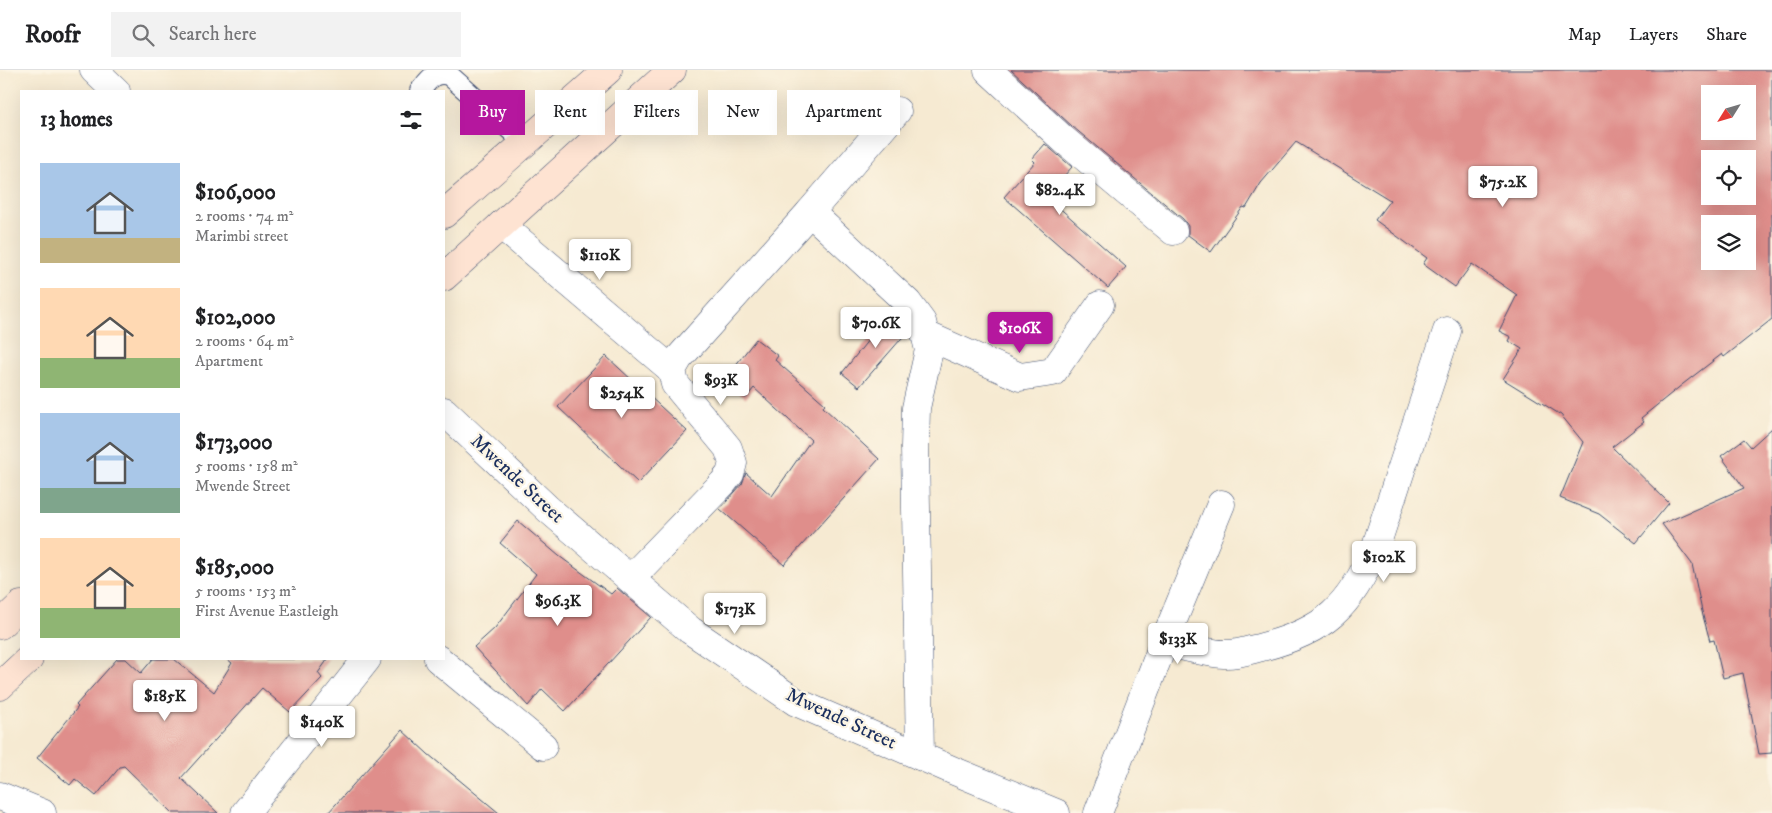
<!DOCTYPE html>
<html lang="en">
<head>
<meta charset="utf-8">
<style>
  body { margin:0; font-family:"IM FELL DW Pica",serif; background:#f2f2f2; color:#202124; height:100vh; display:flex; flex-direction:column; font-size:19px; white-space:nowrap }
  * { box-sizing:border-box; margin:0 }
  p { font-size:16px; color:#757577 }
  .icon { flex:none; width:28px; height:28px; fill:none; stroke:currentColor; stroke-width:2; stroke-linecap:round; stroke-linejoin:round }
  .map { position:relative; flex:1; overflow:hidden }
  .details { position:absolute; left:20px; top:20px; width:425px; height:570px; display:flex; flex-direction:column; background:#fff; border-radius:0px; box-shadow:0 5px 20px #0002 }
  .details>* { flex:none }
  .guide { position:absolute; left:460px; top:20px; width:475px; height:45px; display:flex; gap:10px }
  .needle { width:32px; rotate:233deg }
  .fabs { position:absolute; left:1701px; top:15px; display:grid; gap:10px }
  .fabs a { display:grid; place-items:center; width:55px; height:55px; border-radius:0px; background:#fff; box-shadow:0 5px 20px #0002; font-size:25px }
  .price { position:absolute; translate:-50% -42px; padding:0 11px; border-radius:5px; background:#fff; color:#222; font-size:16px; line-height:32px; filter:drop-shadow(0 1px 2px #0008) }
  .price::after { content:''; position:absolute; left:50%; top:30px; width:15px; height:11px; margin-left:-8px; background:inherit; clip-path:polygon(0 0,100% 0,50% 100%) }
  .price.active { background:#b5179e; color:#fff }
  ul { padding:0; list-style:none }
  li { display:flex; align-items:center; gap:15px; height:125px; padding:0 20px }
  li span { display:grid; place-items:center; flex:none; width:140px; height:100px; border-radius:0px; color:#555 }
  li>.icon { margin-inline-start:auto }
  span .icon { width:60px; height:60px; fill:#fffc; stroke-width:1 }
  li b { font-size:21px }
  h2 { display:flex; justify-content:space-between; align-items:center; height:60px; padding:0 20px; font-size:21px }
  .tag { padding:0 18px; border-radius:0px; background:#fff; box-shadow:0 5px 20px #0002; font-size:18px; line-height:45px }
  .tag.active { background:#b5179e; color:#fff }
  header { display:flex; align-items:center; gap:30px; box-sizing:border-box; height:70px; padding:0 25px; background:#fff; border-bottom:1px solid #e0e0e0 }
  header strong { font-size:24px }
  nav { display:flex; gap:28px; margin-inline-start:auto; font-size:18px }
  .search { width:350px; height:45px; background:#f2f2f2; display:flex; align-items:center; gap:12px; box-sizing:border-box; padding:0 18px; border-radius:0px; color:#757577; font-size:19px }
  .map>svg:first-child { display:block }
  .building { fill:#df8e8b; fill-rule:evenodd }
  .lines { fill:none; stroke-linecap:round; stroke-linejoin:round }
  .lane-casing { stroke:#3c4b6f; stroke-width:22 }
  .street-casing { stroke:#3c4b6f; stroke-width:29 }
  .secondary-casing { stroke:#3c4b6f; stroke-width:29 }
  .lane { stroke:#fff; stroke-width:20 }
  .street { stroke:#fff; stroke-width:28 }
  .secondary { stroke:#fee3d2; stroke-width:28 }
  .labels { text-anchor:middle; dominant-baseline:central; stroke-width:4.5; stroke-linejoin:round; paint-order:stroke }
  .street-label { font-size:20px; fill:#1b2f5e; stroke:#fcf5e5 }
</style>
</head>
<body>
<header>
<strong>Roofr</strong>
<div class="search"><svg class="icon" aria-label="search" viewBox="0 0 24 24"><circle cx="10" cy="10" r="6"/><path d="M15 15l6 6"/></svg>Search here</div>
<nav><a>Map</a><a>Layers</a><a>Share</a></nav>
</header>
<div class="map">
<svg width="1772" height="743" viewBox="0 0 1772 743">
  <rect width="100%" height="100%" fill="#fcf5e5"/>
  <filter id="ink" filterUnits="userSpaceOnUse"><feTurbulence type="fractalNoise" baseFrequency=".02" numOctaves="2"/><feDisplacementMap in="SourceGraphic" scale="10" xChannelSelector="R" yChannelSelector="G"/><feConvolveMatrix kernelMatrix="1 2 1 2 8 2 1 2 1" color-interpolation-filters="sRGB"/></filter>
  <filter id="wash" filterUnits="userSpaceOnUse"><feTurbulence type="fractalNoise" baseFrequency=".0096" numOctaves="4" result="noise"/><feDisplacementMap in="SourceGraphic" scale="20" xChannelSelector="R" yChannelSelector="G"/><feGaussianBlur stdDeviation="1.12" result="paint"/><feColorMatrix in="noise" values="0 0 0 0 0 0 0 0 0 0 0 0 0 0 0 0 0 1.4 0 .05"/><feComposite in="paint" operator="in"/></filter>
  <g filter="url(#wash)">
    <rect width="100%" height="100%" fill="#f6ead2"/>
    <g id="blocks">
      <g class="building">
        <path d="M1011 0H1772V249L1724 287 1722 284 1683 314 1641 348 1644 352 1612 377 1669 433 1636 473 1599 444 1560 428 1583 372 1561 345 1503 309 1522 279 1509 271 1511 267 1499 261 1517 225 1472 194 1455 217 1423 194 1427 188 1375 150 1390 130 1296 72 1261 113 1246 138 1243 137 1211 182 1188 165V156L1183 149 1073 57ZM1710 24H1748V61H1710ZM1710 89H1748V126H1710ZM1710 154H1748V191H1710Z"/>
        <path d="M1045 74 1072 97 1046 126 1126 197 1108 218 1004 127 1035 92 1032 89Z"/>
        <path d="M892 240 908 261 859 317 842 303Z"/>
        <path d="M756 269 778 286 775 290 825 334 823 337 879 389 784 495 720 439 742 414 746 403 772 426 811 370 754 318 746 328 724 310Z"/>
        <path d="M606 286 687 361 638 413 558 337Z"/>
        <path d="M1772 358V683L1759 684 1743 603 1723 608 1714 570 1710 571 1703 546 1692 494 1662 454 1744 418 1721 386 1744 369 1751 377Z"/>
        <path d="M518 451 559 486 611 524 617 518 651 547 565 641 542 619 528 636 474 577 495 558 536 504 500 473Z"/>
        <path d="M117 589H126L141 603 153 589H174L214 622 232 593 227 589H328L318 603 322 608 290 642 262 618 181 708 218 743H172L124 696 120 697 96 726 75 709 70 715 37 688 78 637 76 635Z"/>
        <path d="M402 660 428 684 499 743H328Z"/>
      </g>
    </g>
  </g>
  <g filter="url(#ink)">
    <use href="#blocks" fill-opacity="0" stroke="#3c4b6f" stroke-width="1"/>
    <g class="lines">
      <defs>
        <path id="lane" d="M420 21C429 10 433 1 449 5L525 73"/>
        <g id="street">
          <path d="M94 0 116 21"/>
          <path d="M988 0 1063 69 1173 161"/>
          <path d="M897 41 810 142 908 233 922 252 929 280 916 338 915 377 920 686"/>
          <path d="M501 155 672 300"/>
          <path d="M926 265 1020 307 1053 302 1100 235"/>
          <path d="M444 341 548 439 690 560 796 632 952 700 1056 743"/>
          <path d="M630 509 723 413 730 404 733 393 728 378 675 314 672 300 679 288 810 142"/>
          <path d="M1164 572C1183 576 1204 583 1224 584 1236 585 1250 580 1262 577 1325 561 1349 538 1375 479L1447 261"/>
          <path d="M438 589 543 676"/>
          <path d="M0 726 42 743"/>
          <path d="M245 743 367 589"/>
          <path d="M1098 743 1164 572 1221 434"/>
        </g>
        <g id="secondary">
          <path d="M444 144 608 0"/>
          <path d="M444 207 672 0"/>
          <path d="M0 555 21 535"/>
          <path d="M0 616 29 589"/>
        </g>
      </defs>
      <use href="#lane" class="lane-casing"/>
      <use href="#street" class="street-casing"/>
      <use href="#secondary" class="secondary-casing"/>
      <use href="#lane" class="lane"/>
      <use href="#street" class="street"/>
      <use href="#secondary" class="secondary"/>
    </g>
  </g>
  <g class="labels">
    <g class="street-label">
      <text transform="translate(517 409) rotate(43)">Mwende Street</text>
      <text transform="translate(841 649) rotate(25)">Mwende Street</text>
    </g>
  </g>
</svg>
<div class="fabs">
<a><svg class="needle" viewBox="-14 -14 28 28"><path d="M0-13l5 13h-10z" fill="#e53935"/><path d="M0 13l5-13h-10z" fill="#757577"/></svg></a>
<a><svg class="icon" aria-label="locate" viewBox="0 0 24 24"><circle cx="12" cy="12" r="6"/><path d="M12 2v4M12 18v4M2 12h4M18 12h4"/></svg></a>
<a><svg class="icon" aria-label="layers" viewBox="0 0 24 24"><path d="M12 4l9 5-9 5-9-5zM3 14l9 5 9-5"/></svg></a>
</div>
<b class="price" style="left:1503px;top:138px">$75.2K</b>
<b class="price" style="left:1060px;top:146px">$82.4K</b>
<b class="price" style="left:600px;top:211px">$110K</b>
<b class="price" style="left:876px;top:279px">$70.6K</b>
<b class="price active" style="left:1020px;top:284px">$106K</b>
<b class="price" style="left:721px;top:336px">$93K</b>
<b class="price" style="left:622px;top:349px">$254K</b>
<b class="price" style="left:1384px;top:513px">$102K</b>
<b class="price" style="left:558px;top:557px">$96.3K</b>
<b class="price" style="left:735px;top:565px">$173K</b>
<b class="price" style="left:1178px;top:595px">$133K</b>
<b class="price" style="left:165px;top:652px">$185K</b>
<b class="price" style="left:322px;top:678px">$140K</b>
<div class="guide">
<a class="tag active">Buy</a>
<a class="tag">Rent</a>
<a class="tag">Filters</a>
<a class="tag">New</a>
<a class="tag">Apartment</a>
</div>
<section class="details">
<h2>13 homes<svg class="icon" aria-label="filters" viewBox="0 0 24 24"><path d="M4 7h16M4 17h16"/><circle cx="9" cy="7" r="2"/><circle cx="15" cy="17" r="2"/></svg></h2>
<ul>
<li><span style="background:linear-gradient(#a9c7e8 75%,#c2b280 0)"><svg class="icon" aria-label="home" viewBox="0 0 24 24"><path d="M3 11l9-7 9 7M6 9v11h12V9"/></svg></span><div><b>$106,000</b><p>2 rooms · 74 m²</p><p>Marimbi street</p></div></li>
<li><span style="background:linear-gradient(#ffd9b3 70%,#8fb573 0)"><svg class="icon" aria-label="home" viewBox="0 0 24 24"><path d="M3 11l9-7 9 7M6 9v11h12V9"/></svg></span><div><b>$102,000</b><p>2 rooms · 64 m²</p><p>Apartment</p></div></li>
<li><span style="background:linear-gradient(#a9c7e8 75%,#7fa58c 0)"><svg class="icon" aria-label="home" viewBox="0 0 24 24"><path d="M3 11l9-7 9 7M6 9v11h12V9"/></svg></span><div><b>$173,000</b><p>5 rooms · 158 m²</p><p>Mwende Street</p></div></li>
<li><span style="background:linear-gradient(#ffd9b3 70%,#8fb573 0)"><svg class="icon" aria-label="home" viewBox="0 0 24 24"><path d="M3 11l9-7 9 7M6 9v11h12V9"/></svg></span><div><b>$185,000</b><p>5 rooms · 153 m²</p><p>First Avenue Eastleigh</p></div></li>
</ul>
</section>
</div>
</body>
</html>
